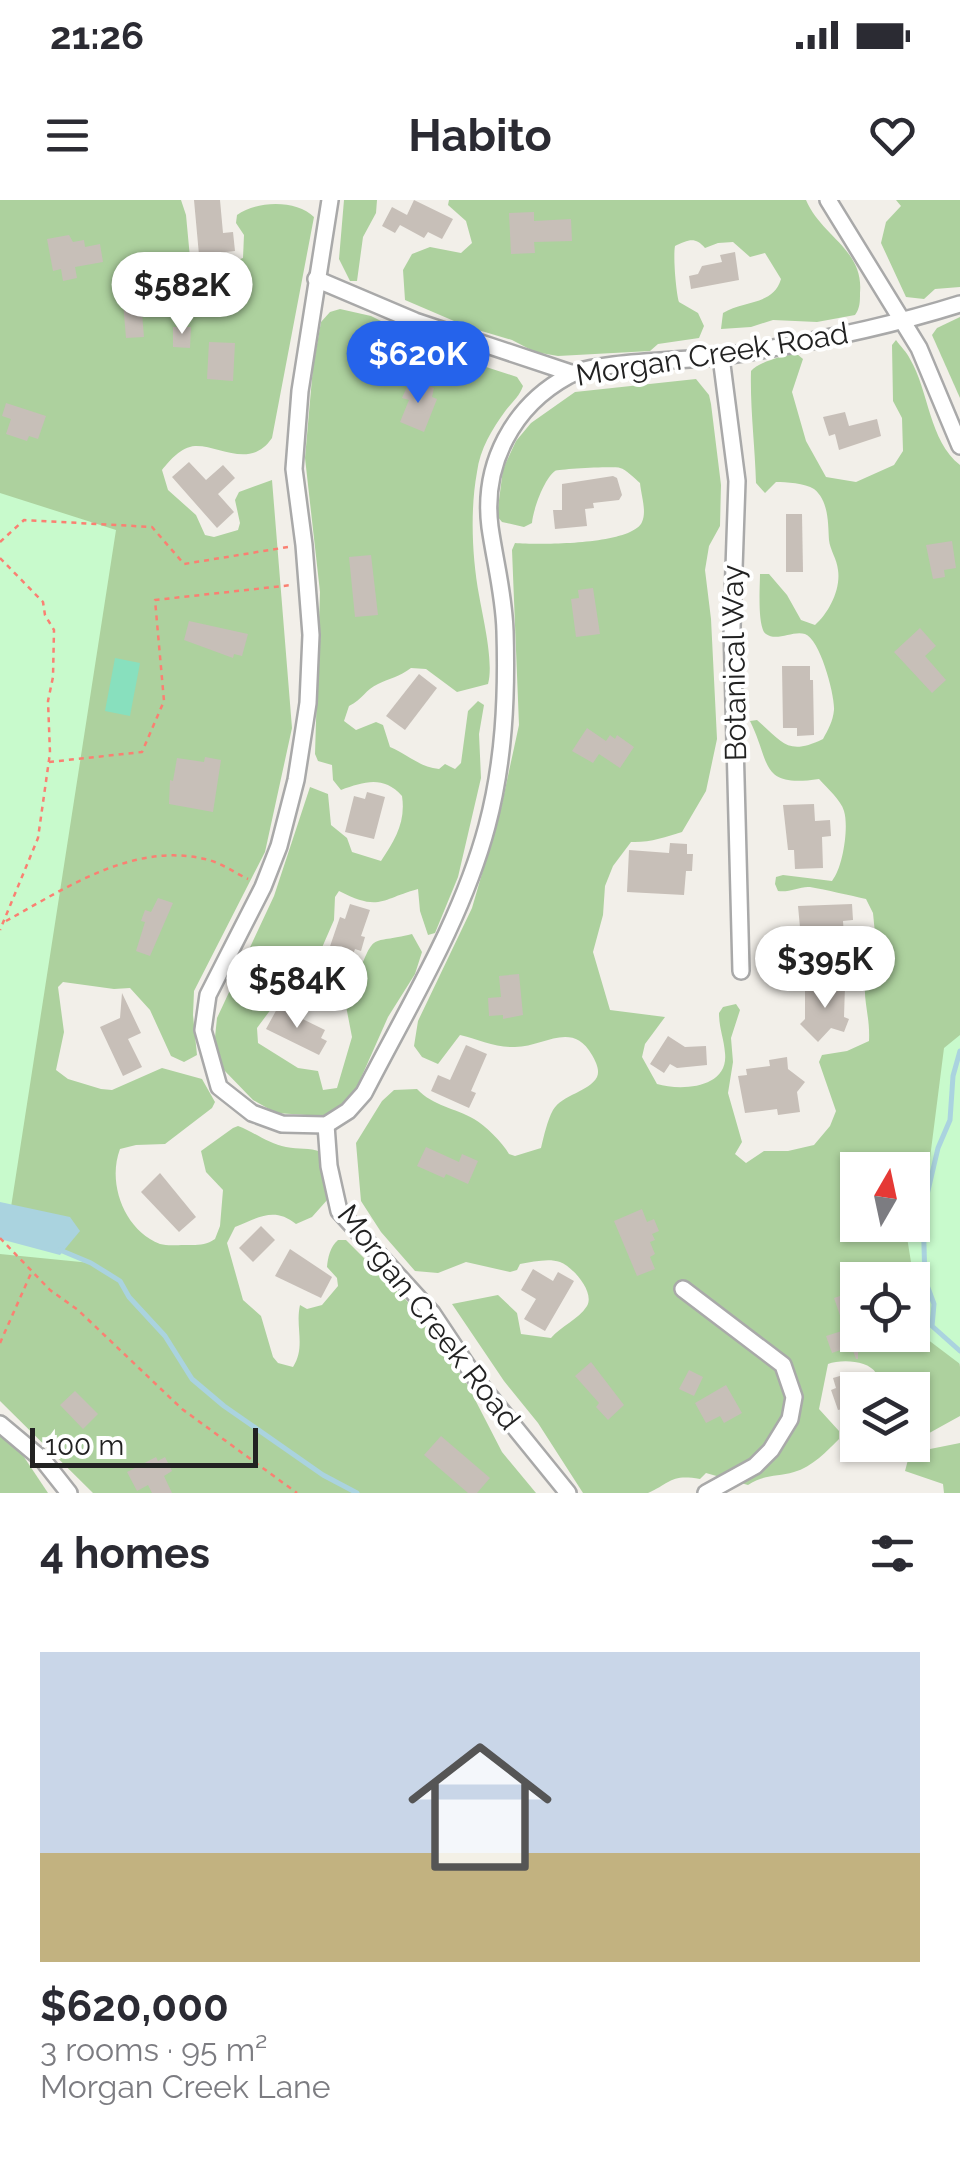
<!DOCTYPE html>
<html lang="en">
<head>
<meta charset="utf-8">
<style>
  body { margin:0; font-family:Raleway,sans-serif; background:#f7f7f7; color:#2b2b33; height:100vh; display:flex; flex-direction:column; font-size:38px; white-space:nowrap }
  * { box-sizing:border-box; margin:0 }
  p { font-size:32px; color:#7c7c81 }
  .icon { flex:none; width:55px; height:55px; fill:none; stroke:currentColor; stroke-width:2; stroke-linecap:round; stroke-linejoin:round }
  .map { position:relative; height:1293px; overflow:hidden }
  .side { display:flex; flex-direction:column; background:#fff; flex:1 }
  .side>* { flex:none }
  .needle { width:65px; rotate:9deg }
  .tools { position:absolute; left:840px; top:952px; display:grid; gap:20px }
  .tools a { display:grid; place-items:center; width:90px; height:90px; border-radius:0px; background:#fff; box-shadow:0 2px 8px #0004; font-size:50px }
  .scale { position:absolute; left:30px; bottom:25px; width:228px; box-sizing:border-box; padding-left:10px; border:5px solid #222; border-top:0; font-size:28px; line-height:35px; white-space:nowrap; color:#222; -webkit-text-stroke:8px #fff; paint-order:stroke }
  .price { position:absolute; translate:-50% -85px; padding:0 22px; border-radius:35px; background:#fff; color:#222; font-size:32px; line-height:65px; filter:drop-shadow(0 2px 5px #0008) }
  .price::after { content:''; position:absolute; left:50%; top:60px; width:30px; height:22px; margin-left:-15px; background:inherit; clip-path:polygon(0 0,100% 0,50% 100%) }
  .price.selected { background:#2563eb; color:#fff }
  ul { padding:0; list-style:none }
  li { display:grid; align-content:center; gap:20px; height:530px; padding:0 40px }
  li span { display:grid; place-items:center; height:310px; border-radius:0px; color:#555 }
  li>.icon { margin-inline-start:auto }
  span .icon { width:180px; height:180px; fill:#fffc; stroke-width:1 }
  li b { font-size:42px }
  h2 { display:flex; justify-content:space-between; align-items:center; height:120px; padding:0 40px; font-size:42px }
  .status { display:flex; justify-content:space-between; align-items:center; height:70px; padding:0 50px; background:#fff; direction:ltr }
  .status svg { height:28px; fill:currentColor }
  header { display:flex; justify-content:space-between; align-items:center; height:130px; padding:0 40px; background:#fff; font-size:45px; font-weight:700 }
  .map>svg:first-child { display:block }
  .forest { fill:#add19e; fill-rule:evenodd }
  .park { fill:#c8facc }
  .pitch { fill:#88e0be }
  .water { fill:#aad3df }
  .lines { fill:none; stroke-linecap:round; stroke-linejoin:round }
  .stream { stroke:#aad3df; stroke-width:5 }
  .building { fill:#c7bfb8 }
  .street-casing { stroke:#a9a9a9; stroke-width:20 }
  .path { stroke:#fa8072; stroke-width:2.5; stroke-dasharray:5 5; stroke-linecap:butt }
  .street { stroke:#fff; stroke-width:15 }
  .labels { text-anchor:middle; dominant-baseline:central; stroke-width:8; stroke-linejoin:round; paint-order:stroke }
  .street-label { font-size:30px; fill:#222; stroke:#fff }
</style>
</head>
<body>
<div class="status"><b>21:26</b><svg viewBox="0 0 49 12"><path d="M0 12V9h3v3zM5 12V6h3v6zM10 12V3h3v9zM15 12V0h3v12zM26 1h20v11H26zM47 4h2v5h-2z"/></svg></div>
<header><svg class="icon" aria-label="menu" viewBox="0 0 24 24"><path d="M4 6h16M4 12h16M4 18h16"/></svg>Habito<svg class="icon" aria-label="heart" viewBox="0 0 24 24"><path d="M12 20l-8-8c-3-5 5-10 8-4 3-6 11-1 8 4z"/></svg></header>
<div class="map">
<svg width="960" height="1293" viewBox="0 0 960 1293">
  <rect width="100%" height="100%" fill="#f2efe9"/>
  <g class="forest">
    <path d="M0 0H181L186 15 190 58 229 63 243 58 244 35 236 23 237 15C258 0 297 0 314 17L272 238C250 270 220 245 195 246 181 247 170 260 162 270L168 290 196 315 205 335 214 337 238 330 240 323 235 300 239 292 272 280 292 528 265 652 194 791 193 815 197 855 184 862 171 856 150 810 130 788 114 789 63 782 58 787 64 832 56 870 68 879 101 889 112 890 162 868 202 879 215 902 212 908 165 944 136 945 120 949C107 983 124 1030 160 1044 167 1046 177 1045 184 1045 197 1045 205 1046 215 1039L220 1026 223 990 206 972 201 951 233 928 238 926C254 932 269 944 286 947 299 950 309 947 321 952L328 999 312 1017 296 1024C274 1006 258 1018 235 1027L227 1043 243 1100 261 1116 273 1157 278 1163 293 1167C306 1147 295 1127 300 1105L307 1109 322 1105 338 1086 337 1078 327 1067C328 1057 330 1047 338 1040H346L420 1114 467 1184 502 1252 536 1293H93L0 1201Z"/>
    <path d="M344 0H377L376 13 363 37 357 81H350L339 59Z"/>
    <path d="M449 0H806C821 36 864 49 860 93 860 102 860 108 855 115L817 122 773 120 751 127 721 129 723 113C743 100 773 106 781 79L765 53 750 57 733 42 718 43 705 48C695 36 688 40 675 46 673 56 676 92 679 102L698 113 704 126 699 138 658 144 650 151 558 156 535 152 512 140 468 127 405 100 403 70 412 54 430 47 461 53 472 43 466 21 448 5Z"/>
    <path d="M896 0H960V87L935 89 924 99 906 97 881 43 886 22 901 6Z"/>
    <path d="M340 109 371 116 449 155 517 177 523 186C519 197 513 201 506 210 492 229 480 249 477 272 470 310 472 357 479 395 483 418 494 463 488 484L457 492 426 469 411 468C399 477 390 478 378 484 366 489 362 500 349 506L344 521 356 530 376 522 383 525 390 547C409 555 419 567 439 569L445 564 455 569 461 563 468 511 478 501 484 505 479 534 481 578 458 677 435 733 428 735 420 711 418 689C381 699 380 712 339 691L335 697 334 720 314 766 319 771 357 777C376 730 369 745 412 734L422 752 415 774 388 817 353 896 340 906 322 916 276 913 253 900 221 867 214 847 217 818 274 696 310 587 328 594 331 625 347 638 352 652 381 661C395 640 406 622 402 596 383 575 364 582 341 590L333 580 332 565 318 561 315 554 320 392 305 258 313 167 321 122 330 112ZM308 788 346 806 352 837 337 888 323 890 318 871 298 868 258 843 257 828 286 789Z"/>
    <path d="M960 117V198L932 135 937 128Z"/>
    <path d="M896 140C900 146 907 152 910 159 929 191 929 241 960 265V1113L954 1117 960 1167V1216L913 1242 912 1190H877C877 1187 877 1175 876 1173 868 1160 841 1159 828 1164L819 1209 839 1231V1239C827 1251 812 1267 794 1272 777 1277 764 1274 748 1285L706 1273 700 1279C670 1274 671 1283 648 1293 635 1293 598 1293 583 1293L538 1223 504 1181 452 1104 498 1095 517 1113 521 1134 551 1138C561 1126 578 1120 587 1106 595 1092 573 1067 560 1062 548 1058 533 1062 520 1064L517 1070 510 1072 466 1062 438 1073 415 1071 381 1032 361 1001 356 943 382 901 394 890 417 889C433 906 455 908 474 919 486 926 502 942 509 954L515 956 541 948C544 936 547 921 553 910 563 894 589 892 597 877 600 870 596 862 592 855 572 820 544 847 515 847 497 848 477 839 460 835L438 864 422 857 414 846 418 821 472 708 501 608 519 525 512 350 515 343C539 345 632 345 642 322 647 311 641 295 640 283 635 279 626 269 620 268 615 266 559 269 555 271 544 279 533 310 532 323L524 327 502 322 497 316 503 269 516 241 531 223 575 192 696 179 709 195 711 204 721 285 720 326 709 346 705 370 711 419 717 539 706 591 682 632C666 637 648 643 631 642L613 666 605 686 603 715 593 752 610 810 665 817 645 844 642 857 657 884C680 891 729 889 725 853 724 839 719 828 719 813L723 807 736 804 740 810 731 838 733 862 728 893 742 942 735 954 746 963 764 951H788L814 945 830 926 836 911 819 862 822 855 847 851 869 841C871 807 854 785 877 754L873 713 866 699C848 695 827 690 810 687 800 686 789 693 778 691L775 684 776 677 783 675 832 681C843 668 849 627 844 611 841 600 827 588 819 579 759 588 771 563 750 521L757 520C783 543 788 556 823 539 828 530 833 521 834 510 835 495 820 439 805 434 793 430 777 442 766 434 757 428 760 386 760 374H769L787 395 801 420 815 425C829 413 841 389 838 370 837 359 830 350 829 340 828 324 829 301 814 289 805 283 786 282 776 282L765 293 756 283C755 245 750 209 751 171 758 162 785 155 797 154L803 159 792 192 806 241 826 277 856 282 894 265 903 251 902 218 893 201 892 145ZM858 970H912V1025H858ZM858 1080H912V1135H858Z"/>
    <path d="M0 1236 22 1254 48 1293H0Z"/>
    <path d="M960 1243V1293H944L943 1284 905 1271 909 1256 915 1252Z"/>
  </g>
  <g class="park">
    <path d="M0 293 116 330 7 1033 91 1063 0 1054Z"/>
    <path d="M960 835V1164L923 1136 905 1025H912L913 1001 930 958 944 848Z"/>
  </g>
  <path class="pitch" d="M115 458 140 463 130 516 105 511Z"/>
  <path class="water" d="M0 1002 70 1017 80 1031 60 1055 0 1039Z"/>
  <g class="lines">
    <g class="stream">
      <path d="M960 851 953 876 950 920 938 948 923 1012 925 1080 934 1104 932 1126 960 1151"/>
      <path d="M60 1050 91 1063 120 1081 129 1097 165 1136 192 1179 224 1206 323 1275 357 1293"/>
    </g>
  </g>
  <g class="building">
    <path d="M194 0H220L223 33 233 32 235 51 199 55Z"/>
    <path d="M414 0 453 19 442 39 428 32 424 38 400 25 395 33 382 26 392 7 407 15Z"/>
    <path d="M534 12V21L571 19 572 41 534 42 535 53 511 54 509 13Z"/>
    <path d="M69 35 73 42 84 40 85 47 100 44 103 62 75 67 77 78 63 81 61 69 53 71 47 39Z"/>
    <path d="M735 52 739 80 691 89 689 76 698 74 702 66 722 62 720 55Z"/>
    <path d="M141 101 144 137 126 138 123 102Z"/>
    <path d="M173 127H191L190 148 173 147Z"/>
    <path d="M209 142 235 143 233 181 207 179Z"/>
    <path d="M417 181 434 188 432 197 437 199 424 232 400 222 409 200 402 198 409 182 416 184Z"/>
    <path d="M6 203 46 216 38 239 29 236 27 241 6 234 11 219 2 216Z"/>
    <path d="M845 212 849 226 877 219 881 236 839 250 835 234 829 236 823 217Z"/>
    <path d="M189 262 206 280 223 265 235 278 218 294 234 312 217 328 172 277Z"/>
    <path d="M613 276 617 278 622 295 619 300 593 303 594 308 585 309 587 326 555 329 553 310H562V284Z"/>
    <path d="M786 314H802L803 372H786Z"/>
    <path d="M952 341 956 368 944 370 945 377 933 379 926 345Z"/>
    <path d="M371 355 378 415 355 417 349 357Z"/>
    <path d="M593 388 600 434 576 437 571 399 579 398 578 390Z"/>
    <path d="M189 421 248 434 242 456 234 454 233 458 184 440Z"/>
    <path d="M920 428 936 446 925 456 946 480 932 493 894 452Z"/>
    <path d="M782 466H810V480H813L814 535 797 536V528H783Z"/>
    <path d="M419 474 437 488 405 530 386 516Z"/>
    <path d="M587 528 606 541 610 535 615 539 617 535 634 547 620 568 599 554 593 563 572 551Z"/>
    <path d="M205 557 221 560 213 612 169 604 170 580 173 581 177 558 204 562Z"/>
    <path d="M367 592 385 597 374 639 345 632 354 596 365 599Z"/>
    <path d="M814 604 815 621 830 620 831 636 822 637 823 668 795 669 794 650H788L783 605Z"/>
    <path d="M670 643 687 644V654H693L692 671H686L684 695 627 692 629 650 669 653Z"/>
    <path d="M158 698 173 703 150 756 136 751 145 722 141 721 145 710 151 712Z"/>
    <path d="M350 704 370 710 361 736 365 737 361 751 355 749 348 769 325 761 340 717 345 719Z"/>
    <path d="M852 704 853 720 843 721 845 750 802 749 798 706Z"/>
    <path d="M519 774 523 815 503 819V815L489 816 488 798 501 797 499 776Z"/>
    <path d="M826 785 845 786 844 817 849 819 844 832 831 828 818 842 800 824 805 819V788L825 789Z"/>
    <path d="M122 793 141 833 128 839 142 867 123 876 100 827 120 818Z"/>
    <path d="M278 807 325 830 321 838 327 841 319 855 266 829Z"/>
    <path d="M668 836 685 847 706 846 707 865 677 868 670 864 664 873 650 864Z"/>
    <path d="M466 845 487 854 471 891 476 893 469 908 431 891 438 875 450 880Z"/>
    <path d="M787 857 788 869 805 882 797 892 800 912 778 915 777 909 745 913 738 876 747 875 746 869 770 866 769 860Z"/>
    <path d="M426 947 459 962 462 954 478 961 468 984 446 974 444 978 417 966Z"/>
    <path d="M160 973 196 1017 179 1032 141 992Z"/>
    <path d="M642 1009 647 1022 654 1019 659 1031 652 1034 655 1040 650 1042 655 1054 650 1057 655 1069 637 1076 614 1021Z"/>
    <path d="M261 1026 275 1040 253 1062 239 1048Z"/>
    <path d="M290 1049 332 1077 321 1098 275 1076Z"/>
    <path d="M533 1069 553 1081 558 1072 574 1081 545 1131 524 1119 536 1099 521 1090Z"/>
    <path d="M858 1090V1159H856L850 1142 849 1147 832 1153 826 1136 845 1130 834 1098Z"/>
    <path d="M591 1162 624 1205 608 1220 596 1207 599 1203 575 1176Z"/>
    <path d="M689 1170 703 1177 694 1196 679 1189Z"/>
    <path d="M850 1173 858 1205 838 1210 831 1190 836 1188 833 1178Z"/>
    <path d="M726 1185 742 1213 724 1223 720 1216 706 1223 695 1203Z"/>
    <path d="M75 1191 98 1214 83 1229 60 1205Z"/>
    <path d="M441 1236 490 1278 477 1293H468L424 1255Z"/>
    <path d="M156 1257 158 1261 165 1257 172 1271 164 1276 172 1293H152L148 1285 137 1291 127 1272Z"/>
  </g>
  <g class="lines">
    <defs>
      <g id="street">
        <path d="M330 0 300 191 294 269 304 345 311 435 308 503 296 580 279 646 263 687 208 795 203 830 219 887 252 913 282 924 326 925 348 911 364 893C408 807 462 720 487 626 504 562 507 497 505 431 504 395 495 362 490 327 482 264 513 206 568 176 593 161 689 161 724 156 804 144 884 128 960 104"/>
        <path d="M828 0 919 148 960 246"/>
        <path d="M316 79 415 121 571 173"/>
        <path d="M721 157 737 281 732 427 741 771"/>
        <path d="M326 925 329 966 339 1011 432 1113 478 1182 568 1293"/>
        <path d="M683 1089 783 1165 794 1197 790 1219 771 1250 755 1266 706 1293"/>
        <path d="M0 1224 43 1260 69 1293"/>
      </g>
    </defs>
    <use href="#street" class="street-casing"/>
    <g class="path">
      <path d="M0 342 24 320 152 327 184 364 288 347"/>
      <path d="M0 358 43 402 45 415 54 430 53 477 48 501 50 553 38 638 0 730"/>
      <path d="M49 562 142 552 164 501 155 400 292 385"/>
      <path d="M6 721C66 688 133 642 205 659 220 662 235 673 248 679"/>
      <path d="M0 1038 50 1090 78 1110 182 1209 297 1293"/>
      <path d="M0 1143 32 1071"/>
    </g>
    <use href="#street" class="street"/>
  </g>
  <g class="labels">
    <g class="street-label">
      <text transform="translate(712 154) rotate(-9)">Morgan Creek Road</text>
      <text transform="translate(734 463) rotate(-91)">Botanical Way</text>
      <text transform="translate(429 1117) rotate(52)">Morgan Creek Road</text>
    </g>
  </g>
</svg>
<div class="tools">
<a><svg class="needle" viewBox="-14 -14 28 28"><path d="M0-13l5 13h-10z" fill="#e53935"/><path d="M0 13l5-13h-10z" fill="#7c7c81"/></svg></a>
<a><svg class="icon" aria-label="locate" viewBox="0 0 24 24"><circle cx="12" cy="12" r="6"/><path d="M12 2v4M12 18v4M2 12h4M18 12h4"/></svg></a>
<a><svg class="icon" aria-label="layers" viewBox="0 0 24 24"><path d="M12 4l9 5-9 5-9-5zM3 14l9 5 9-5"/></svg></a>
</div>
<div class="scale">100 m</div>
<b class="price" style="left:182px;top:137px">$582K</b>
<b class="price selected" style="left:418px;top:206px">$620K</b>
<b class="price" style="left:825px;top:811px">$395K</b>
<b class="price" style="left:297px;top:831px">$584K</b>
</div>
<section class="side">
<h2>4 homes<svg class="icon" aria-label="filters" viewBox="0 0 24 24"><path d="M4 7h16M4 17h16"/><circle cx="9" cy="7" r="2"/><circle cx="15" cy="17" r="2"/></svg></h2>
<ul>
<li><span style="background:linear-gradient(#c9d6e8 65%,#c2b280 0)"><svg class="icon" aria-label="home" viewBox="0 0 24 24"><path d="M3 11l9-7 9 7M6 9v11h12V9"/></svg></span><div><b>$620,000</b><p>3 rooms · 95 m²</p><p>Morgan Creek Lane</p></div></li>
</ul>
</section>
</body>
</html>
